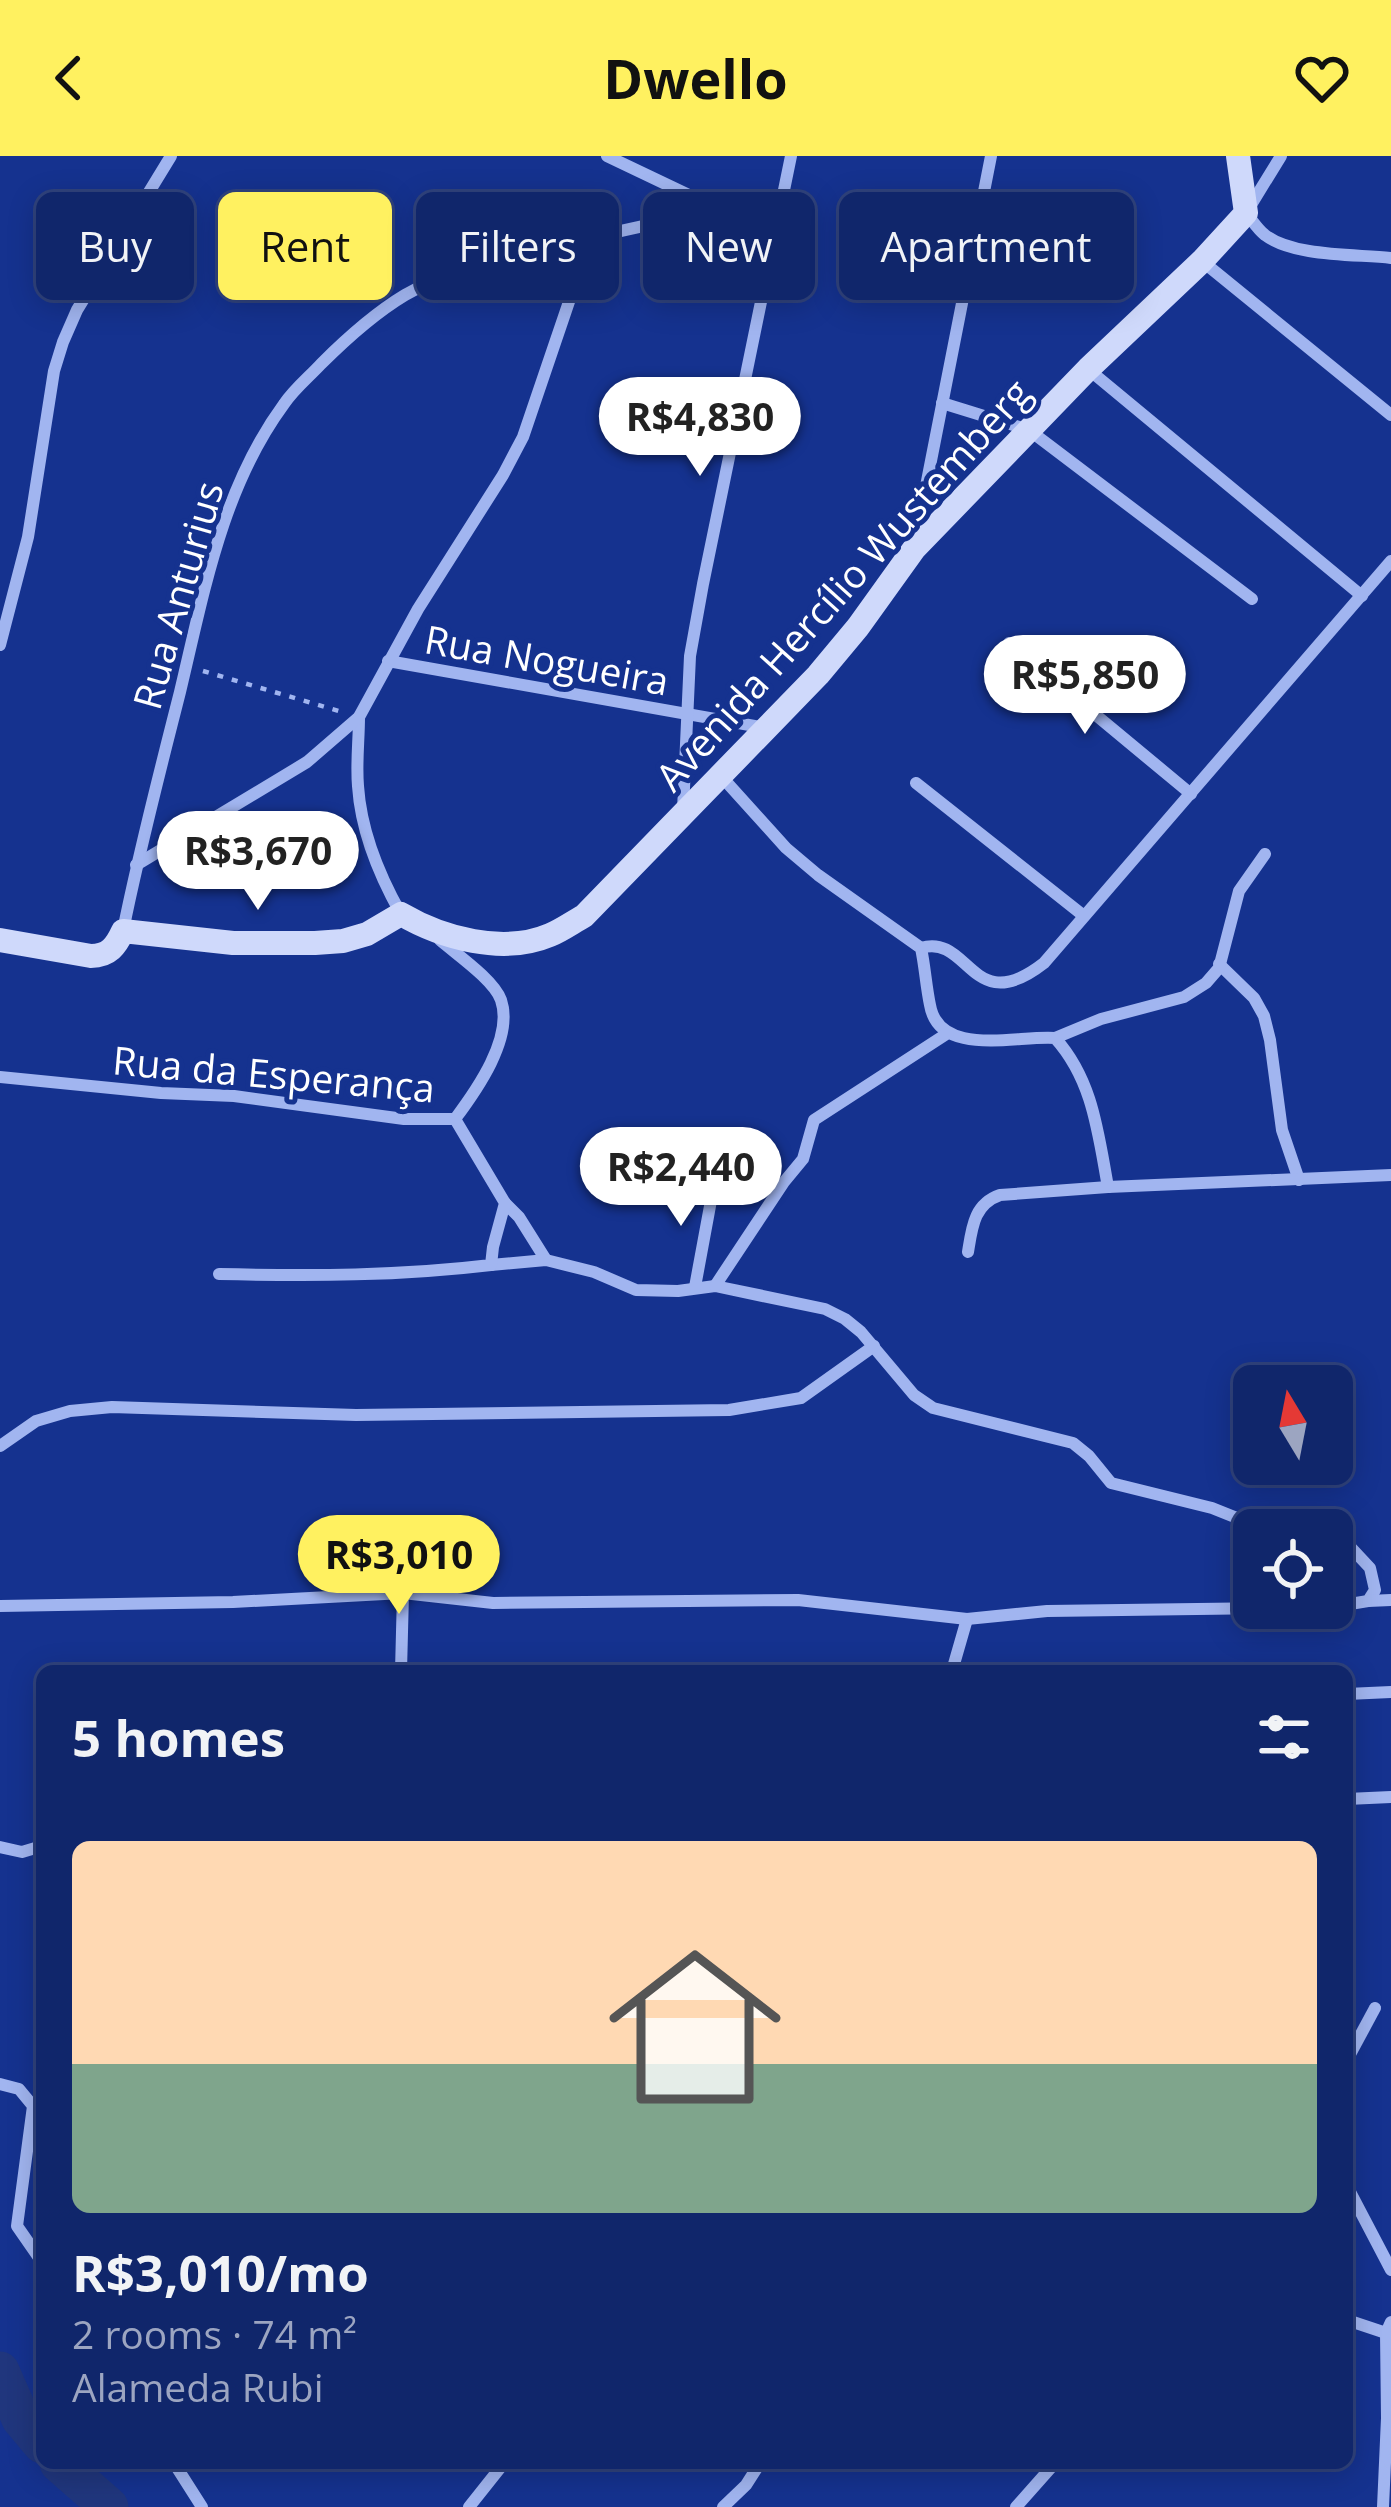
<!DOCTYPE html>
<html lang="en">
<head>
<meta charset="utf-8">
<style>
  body { margin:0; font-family:"Open Sans",sans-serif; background:#192e71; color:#f1f3f6; height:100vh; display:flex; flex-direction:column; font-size:45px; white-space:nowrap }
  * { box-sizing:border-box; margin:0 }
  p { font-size:39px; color:#9ca5c1 }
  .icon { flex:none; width:66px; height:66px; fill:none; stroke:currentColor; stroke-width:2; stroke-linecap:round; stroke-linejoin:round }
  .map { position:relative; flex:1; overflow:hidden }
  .side { position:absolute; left:36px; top:1509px; width:1317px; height:804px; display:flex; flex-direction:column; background:#10266b; border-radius:18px; box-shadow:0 6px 30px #0003,0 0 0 3px #30437e }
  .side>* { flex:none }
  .banner { position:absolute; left:36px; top:36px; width:1320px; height:108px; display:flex; gap:24px }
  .needle { width:78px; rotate:350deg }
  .controls { position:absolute; left:1233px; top:1209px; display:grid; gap:24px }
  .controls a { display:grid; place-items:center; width:120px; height:120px; border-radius:18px; background:#10266b; box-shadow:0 6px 30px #0003,0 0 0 3px #30437e; font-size:60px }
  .price { position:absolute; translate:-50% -102px; padding:0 27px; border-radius:42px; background:#fff; color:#222; font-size:39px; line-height:78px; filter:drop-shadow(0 3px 6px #0008) }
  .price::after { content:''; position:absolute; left:50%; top:72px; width:36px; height:27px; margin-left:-18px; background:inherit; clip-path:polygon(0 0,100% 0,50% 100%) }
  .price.current { background:#fff160; color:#111 }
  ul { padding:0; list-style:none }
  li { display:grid; align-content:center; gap:24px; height:636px; padding:0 36px }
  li+li { border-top:3px solid #30437e }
  li span { display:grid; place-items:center; height:372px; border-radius:18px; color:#555 }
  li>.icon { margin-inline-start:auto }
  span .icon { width:216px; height:216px; fill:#fffc; stroke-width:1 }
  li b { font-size:51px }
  h2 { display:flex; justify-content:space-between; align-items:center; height:144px; padding:0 36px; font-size:51px }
  .chip { padding:0 42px; border-radius:18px; background:#10266b; box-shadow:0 6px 30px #0003,0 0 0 3px #30437e; font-size:42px; line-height:108px }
  .chip.current { background:#fff160; color:#111 }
  header { display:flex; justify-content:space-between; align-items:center; height:156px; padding:0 36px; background:#fff160; color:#111; font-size:54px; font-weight:700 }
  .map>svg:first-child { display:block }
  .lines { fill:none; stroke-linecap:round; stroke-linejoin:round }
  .river { stroke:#20367d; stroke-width:39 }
  .path { stroke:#a1b5f0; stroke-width:4.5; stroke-dasharray:6 9; stroke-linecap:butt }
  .street { stroke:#a1b5f0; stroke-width:12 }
  .secondary { stroke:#cfd9fb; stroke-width:24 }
  .labels { text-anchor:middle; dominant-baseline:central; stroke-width:10; stroke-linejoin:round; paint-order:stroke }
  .street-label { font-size:39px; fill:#fff; stroke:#15328f }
</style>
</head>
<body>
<header><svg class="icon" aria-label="back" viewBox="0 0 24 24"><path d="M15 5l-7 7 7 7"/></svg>Dwello<svg class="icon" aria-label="heart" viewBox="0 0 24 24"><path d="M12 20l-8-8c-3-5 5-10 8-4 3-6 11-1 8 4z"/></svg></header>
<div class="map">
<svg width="1391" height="2351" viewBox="0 0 1391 2351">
  <rect width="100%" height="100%" fill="#15328f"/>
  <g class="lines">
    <g class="river">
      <path d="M0 2215 21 2263 42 2288"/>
      <path d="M59 2307 109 2351"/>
    </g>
    <path class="path" d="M203 515 342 556"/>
    <g class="street">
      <path d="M607 0 716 52"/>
      <path d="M1281 0 1246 57C1252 64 1258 74 1265 79 1294 101 1356 98 1391 102"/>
      <path d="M1202 105 1391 259"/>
      <path d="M1088 213 1362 440"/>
      <path d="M942 247 1029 274 1252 443"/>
      <path d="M915 386 991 0"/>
      <path d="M1009 487 1191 638"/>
      <path d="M0 489 28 381 54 215 63 186 77 154 171 0"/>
      <path d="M388 505 766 572"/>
      <path d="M359 561C359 584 356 607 358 630 361 676 379 719 401 758"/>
      <path d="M721 620 786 692 818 719 921 792C925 811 926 830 930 849 939 902 1017 879 1055 882 1093 924 1098 977 1108 1031"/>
      <path d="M916 627 1084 760"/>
      <path d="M683 654 690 500 703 428 791 0"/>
      <path d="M136 709 307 606 359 561 418 453 503 319 523 281 591 81"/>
      <path d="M123 775C139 695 160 615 180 536 204 436 222 332 284 248 294 233 309 221 321 208 346 183 375 157 405 139 455 110 514 100 569 87 640 70 711 54 783 44"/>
      <path d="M921 792C970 777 971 864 1044 807L1391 405"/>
      <path d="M1219 808 1254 842 1264 860 1270 884 1282 974 1299 1024"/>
      <path d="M1055 882 1101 863 1184 841 1206 827 1219 812 1239 735 1265 698"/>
      <path d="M0 921 161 937 234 940 404 963H455C476 935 514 882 501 844 494 824 456 798 440 784"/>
      <path d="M505 1047 519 1061 546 1104"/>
      <path d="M968 1096C972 1071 974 1048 1000 1039L1108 1031 1391 1019"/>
      <path d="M491 1109 546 1104 594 1116 636 1134 678 1135 715 1130 825 1153 845 1163 861 1176 914 1239 933 1252 1073 1287 1089 1300 1111 1327 1212 1352 1242 1364 1300 1366 1328 1374"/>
      <path d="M219 1118C311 1120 400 1120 491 1109L493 1091 505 1047 455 963"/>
      <path d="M715 1130 784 1026 803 1003 814 964 948 877"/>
      <path d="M695 1131 715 1023"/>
      <path d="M0 1290 36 1265 70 1255 112 1251 356 1259 729 1254 801 1242 874 1190"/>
      <path d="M1332 1376 1342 1382 1370 1412 1375 1434 1368 1445 1332 1451"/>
      <path d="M1368 1445 1391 1444"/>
      <path d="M0 1450 233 1446 403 1437 493 1447 798 1444 967 1463 1047 1455 1278 1452"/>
      <path d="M401 1515 403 1437"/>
      <path d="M952 1515 967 1463"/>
      <path d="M1347 1538 1391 1536"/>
      <path d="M1347 1643 1391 1641"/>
      <path d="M0 1691 22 1696 42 1690"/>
      <path d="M1347 1904 1375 1852"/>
      <path d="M0 1928 19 1933 33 1950 17 2070 42 2106"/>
      <path d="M1347 2030 1391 2114"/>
      <path d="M1347 2164 1386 2177"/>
      <path d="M174 2307 202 2351"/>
      <path d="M469 2351 504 2307"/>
      <path d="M723 2351 746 2329 760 2307"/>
      <path d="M1016 2351 1055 2307"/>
      <path d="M1383 2351 1387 2262 1386 2177 1391 2166"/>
    </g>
    <path class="secondary" d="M0 784 91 800C109 800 116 790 123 775L233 787H315L343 785 367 778 401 758C442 782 503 799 550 779 562 774 573 766 584 760L818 519 858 471 914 393 1088 213 1202 105 1246 57 1238 0"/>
  </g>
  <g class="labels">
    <g class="street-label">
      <text transform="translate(842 428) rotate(-48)">Avenida Hercílio Wustemberg</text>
      <text transform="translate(177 439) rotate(-74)">Rua Anturius</text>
      <text transform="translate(547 503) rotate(10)">Rua Nogueira</text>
      <text transform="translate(274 917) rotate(5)">Rua da Esperança</text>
    </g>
  </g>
</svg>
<div class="controls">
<a><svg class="needle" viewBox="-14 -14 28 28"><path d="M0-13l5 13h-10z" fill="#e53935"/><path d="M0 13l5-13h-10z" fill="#9ca5c1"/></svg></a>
<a><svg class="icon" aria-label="locate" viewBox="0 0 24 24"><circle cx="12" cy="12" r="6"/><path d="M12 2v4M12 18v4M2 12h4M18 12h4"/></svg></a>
</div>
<b class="price" style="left:700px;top:323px">R$4,830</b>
<b class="price" style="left:1085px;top:581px">R$5,850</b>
<b class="price" style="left:258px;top:757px">R$3,670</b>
<b class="price" style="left:681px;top:1073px">R$2,440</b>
<b class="price current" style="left:399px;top:1461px">R$3,010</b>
<div class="banner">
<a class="chip">Buy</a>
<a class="chip current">Rent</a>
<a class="chip">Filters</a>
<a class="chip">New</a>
<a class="chip">Apartment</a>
</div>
<section class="side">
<h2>5 homes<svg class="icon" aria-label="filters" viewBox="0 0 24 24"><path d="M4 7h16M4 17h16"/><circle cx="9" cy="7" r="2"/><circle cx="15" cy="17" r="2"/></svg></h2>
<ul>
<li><span style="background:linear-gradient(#ffd9b3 60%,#7fa58c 0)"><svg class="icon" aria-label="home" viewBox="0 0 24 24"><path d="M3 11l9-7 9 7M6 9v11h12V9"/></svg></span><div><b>R$3,010/mo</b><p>2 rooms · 74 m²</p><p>Alameda Rubi</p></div></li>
</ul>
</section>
</div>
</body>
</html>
